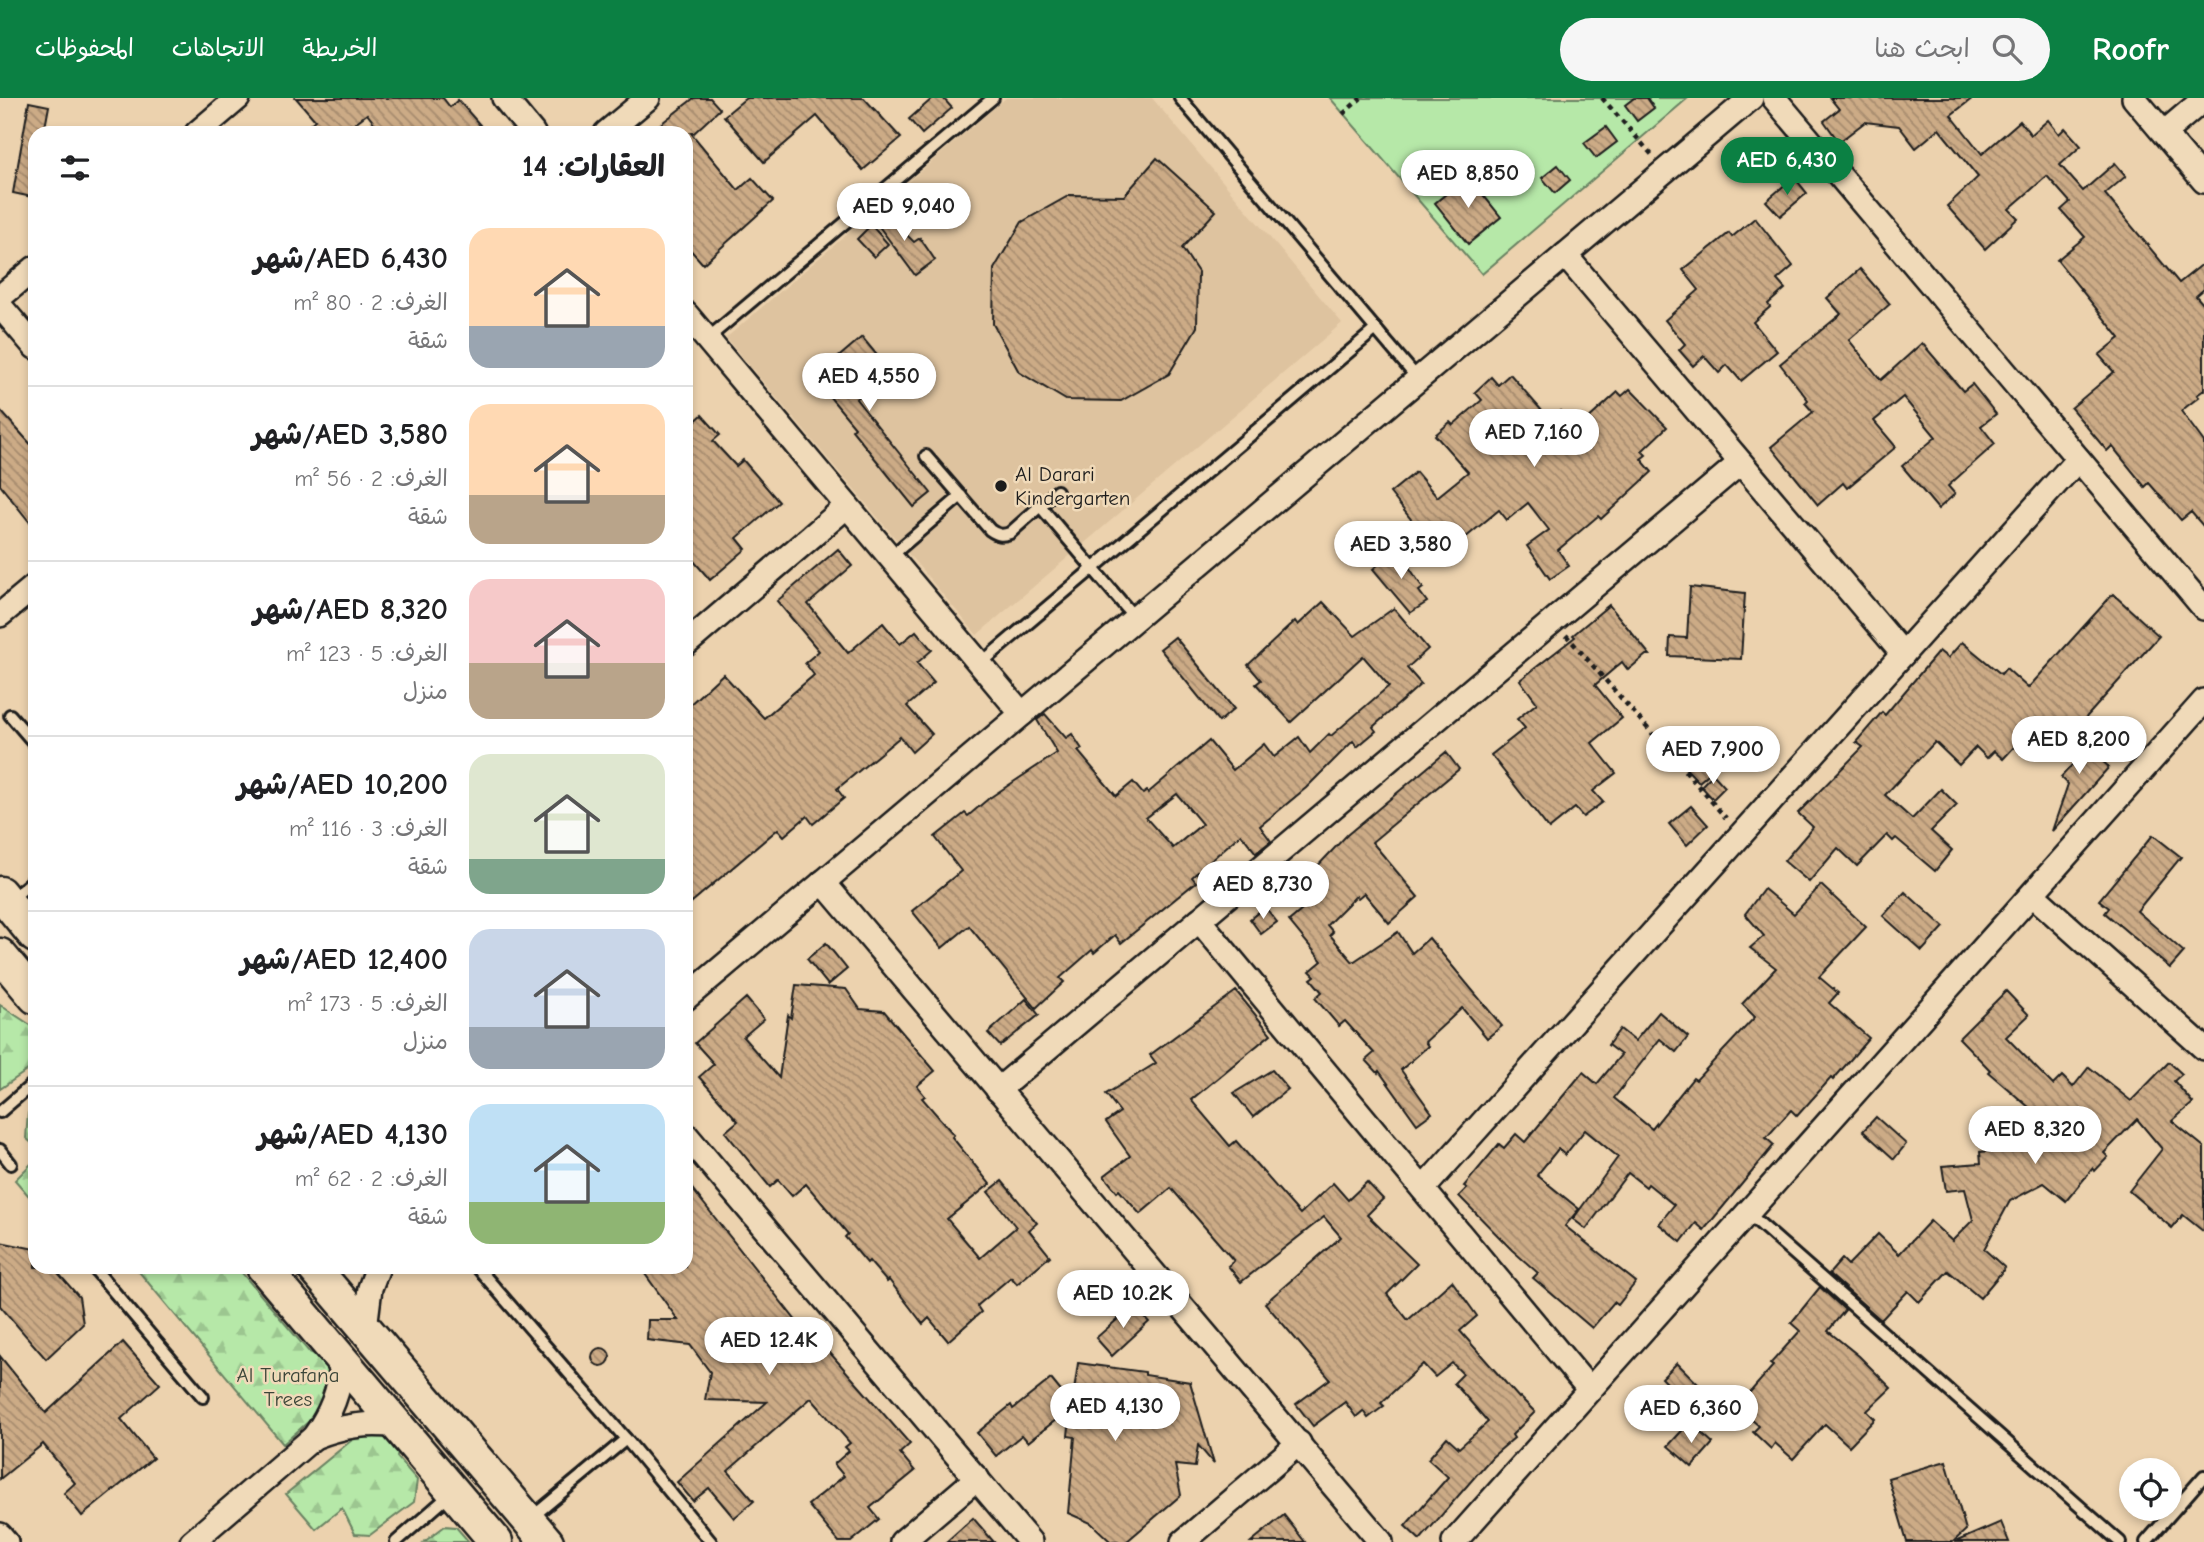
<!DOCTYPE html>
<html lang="ar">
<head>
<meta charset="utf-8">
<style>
  body { margin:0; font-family:"Comic Neue","Playpen Sans Arabic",sans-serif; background:#f6f6f6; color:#202124; direction:rtl; height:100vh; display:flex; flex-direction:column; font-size:26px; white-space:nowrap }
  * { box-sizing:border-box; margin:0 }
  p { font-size:23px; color:#757577 }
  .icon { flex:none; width:38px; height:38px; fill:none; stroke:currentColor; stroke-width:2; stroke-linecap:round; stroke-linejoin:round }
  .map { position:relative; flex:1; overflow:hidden; direction:ltr }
  .side { position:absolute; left:28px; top:28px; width:665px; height:1148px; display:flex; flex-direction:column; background:#fff; border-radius:21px; box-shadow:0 4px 10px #0003; direction:rtl }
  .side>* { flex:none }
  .fabs { position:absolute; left:2119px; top:1360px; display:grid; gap:14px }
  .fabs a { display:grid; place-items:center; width:63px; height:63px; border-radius:50%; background:#fff; box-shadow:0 4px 10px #0003; font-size:35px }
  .price { position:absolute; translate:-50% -60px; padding:0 16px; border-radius:24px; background:#fff; color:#222; font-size:23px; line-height:46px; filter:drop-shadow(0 2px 4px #0008) }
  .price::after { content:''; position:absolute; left:50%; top:42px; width:21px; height:16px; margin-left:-10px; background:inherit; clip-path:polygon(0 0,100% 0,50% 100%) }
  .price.selected { background:#0b8043; color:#fff }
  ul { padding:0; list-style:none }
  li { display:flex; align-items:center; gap:21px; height:175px; padding:0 28px }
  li+li { border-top:2px solid #e0e0e0 }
  li span { display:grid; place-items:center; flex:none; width:196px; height:140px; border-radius:21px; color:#555 }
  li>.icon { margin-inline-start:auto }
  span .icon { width:84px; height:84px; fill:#fffc; stroke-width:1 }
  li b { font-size:30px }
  h2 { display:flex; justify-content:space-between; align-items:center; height:84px; padding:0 28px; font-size:30px }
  header { display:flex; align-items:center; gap:42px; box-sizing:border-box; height:98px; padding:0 35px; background:#0b8043; color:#fff }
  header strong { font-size:33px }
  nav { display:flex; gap:38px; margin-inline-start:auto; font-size:24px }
  .search { width:490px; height:63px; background:#f6f6f6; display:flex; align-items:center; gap:18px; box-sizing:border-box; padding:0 24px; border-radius:38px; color:#757577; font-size:26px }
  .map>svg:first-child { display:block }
  .built { fill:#dec39f }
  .green { fill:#b6e8a8; stroke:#698262; stroke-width:2 }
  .forest { fill:url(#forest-firs); stroke:#698262; stroke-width:2 }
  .building { fill:url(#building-back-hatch); stroke:#1c1c1c; stroke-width:2; fill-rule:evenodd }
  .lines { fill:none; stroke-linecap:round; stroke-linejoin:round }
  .lane-casing { stroke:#1c1c1c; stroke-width:16 }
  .street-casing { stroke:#1c1c1c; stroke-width:28 }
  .secondary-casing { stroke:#1c1c1c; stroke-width:37 }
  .path { stroke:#1c1c1c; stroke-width:4.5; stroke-dasharray:5 5; stroke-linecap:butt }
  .lane { stroke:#f0dab9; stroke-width:10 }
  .street { stroke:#f0dab9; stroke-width:23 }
  .secondary { stroke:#f0dab9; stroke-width:32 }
  .poi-dot { fill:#1c1c1c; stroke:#f0dab9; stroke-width:2.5 }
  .labels { text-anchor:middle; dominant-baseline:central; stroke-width:5; stroke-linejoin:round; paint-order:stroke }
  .poi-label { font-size:21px; fill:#1c1c1c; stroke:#f0dab9; text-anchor:start }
  .park-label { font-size:21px; fill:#3b4538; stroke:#f0dab9 }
</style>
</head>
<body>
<header>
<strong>Roofr</strong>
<div class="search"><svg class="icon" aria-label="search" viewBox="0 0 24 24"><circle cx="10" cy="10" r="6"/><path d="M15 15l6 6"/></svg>ابحث هنا</div>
<nav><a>الخريطة</a><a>الاتجاهات</a><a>المحفوظات</a></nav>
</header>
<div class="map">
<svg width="2204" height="1444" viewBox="0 0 2204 1444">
  <defs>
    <pattern id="forest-firs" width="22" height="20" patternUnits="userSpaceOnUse" patternTransform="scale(1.75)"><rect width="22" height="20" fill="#b6e8a8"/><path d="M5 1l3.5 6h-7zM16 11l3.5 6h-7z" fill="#9cc690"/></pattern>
    <pattern id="building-back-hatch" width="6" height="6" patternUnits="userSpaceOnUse" patternTransform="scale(1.75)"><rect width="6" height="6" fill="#ccab86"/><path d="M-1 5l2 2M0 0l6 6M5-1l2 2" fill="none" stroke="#a58a6d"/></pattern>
  </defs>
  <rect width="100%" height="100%" fill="#ecd2ae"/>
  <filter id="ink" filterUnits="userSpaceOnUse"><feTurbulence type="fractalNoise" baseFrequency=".0143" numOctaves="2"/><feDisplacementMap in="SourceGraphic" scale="14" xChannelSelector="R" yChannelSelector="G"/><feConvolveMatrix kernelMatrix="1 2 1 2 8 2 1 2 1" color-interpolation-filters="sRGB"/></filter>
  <g filter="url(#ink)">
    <path class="built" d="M1006 0H1152L1342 225 977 537 726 240Z"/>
    <path class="green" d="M1330 0H1688L1482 176Z"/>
    <g class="forest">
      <path d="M0 907 35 930V967L0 991Z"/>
      <path d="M35 1009V1048L26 1040 28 1015Z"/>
      <path d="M35 1062V1105L15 1082Z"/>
      <path d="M135 1169H237L309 1254 326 1261 332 1283 325 1309 283 1346Z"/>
      <path d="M377 1336 400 1346 397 1359 417 1382 414 1404 370 1437 355 1436 342 1410 316 1431 286 1396 358 1337Z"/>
      <path d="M445 1428 456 1429 469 1444H424Z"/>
    </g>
    <g class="building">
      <path d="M296 0H443L450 9 458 2 480 27 471 35H382L367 16 342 35H300L315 22Z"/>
      <path d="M694 0H710L720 11 694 35H691L738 92 752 80 773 103 703 166 686 147V35H649Z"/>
      <path d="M746 0H864L901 40 863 72 817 18 764 64 724 18Z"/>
      <path d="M933 0H943L952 10 922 36 909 21Z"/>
      <path d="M1634 0H1647L1654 10 1637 23 1625 7Z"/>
      <path d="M1830 0H1973L1951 17 1982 56 2020 23 2031 37 2048 22 2059 36 2065 30 2081 48 2060 67 2083 93 2115 65 2126 78 2105 96 2179 185 2204 165V191L2196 198 2204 207V292L2197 297 2199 299 2181 313 2204 344V429L2191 414 2181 422 2149 385 2145 389 2112 348 2107 353 2071 310 2114 274 2099 257 2120 240 2057 162 2085 139 2061 112 2070 104 2047 78 2009 111 2018 120 1985 151 1947 108 1978 79 1939 31 1916 50 1899 28 1865 24 1839 44 1824 23 1839 11Z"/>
      <path d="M29 4 49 8 44 35H35V82L32 99 13 95Z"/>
      <path d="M1606 29 1617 44 1596 60 1584 45Z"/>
      <path d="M1157 60 1216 113 1182 150 1198 174 1197 229 1169 276 1121 303 1066 302 1019 274 993 226 994 171 1022 124 1070 97 1124 98Z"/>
      <path d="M1558 67 1570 82 1555 95 1542 80Z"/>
      <path d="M1468 78 1501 119 1468 146 1435 105Z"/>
      <path d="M1794 79 1807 95 1780 118 1766 103Z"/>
      <path d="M877 108 914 144 920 140 935 162 915 177 869 115Z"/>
      <path d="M1755 120 1793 168 1777 182 1785 191 1768 206 1770 209 1753 224 1777 253 1741 283 1727 267 1719 275 1704 258 1693 268 1679 252 1685 246 1665 222 1699 192 1683 172 1729 135 1732 139Z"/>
      <path d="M871 127 888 146 874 159 857 141Z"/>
      <path d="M1860 171 1890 206 1849 242 1881 282 1922 245 1963 293 1972 286 1996 316 1981 328 1995 346 1948 388 1955 396 1938 411 1902 368 1936 339 1903 299 1874 323 1896 349 1847 390 1843 385 1818 407 1771 349 1813 314 1805 305 1808 302 1780 266 1841 216 1827 200Z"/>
      <path d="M862 239 890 273 856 301 931 395 914 409 852 332 855 329 814 280Z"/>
      <path d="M1510 276 1550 322 1560 313 1576 332 1618 294 1622 298 1630 291 1667 329 1642 353 1646 357 1641 361 1652 374 1601 421 1598 418 1558 452 1569 468 1550 481 1527 448 1549 432 1528 405 1507 422 1499 412 1447 455 1443 451 1438 455 1390 395 1416 374 1437 399 1468 374 1435 337 1450 324 1453 327 1482 302 1475 294 1491 279 1498 287Z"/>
      <path d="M0 312 35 351V431L0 387Z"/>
      <path d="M702 317 720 337 713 343 736 368 743 362 779 404 737 440 746 451 710 482 686 454V331Z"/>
      <path d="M838 451 852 468 808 506 848 555 883 525 900 546 916 533 932 552 917 565 934 585 907 608 932 636 912 654 900 639 837 691 844 700 813 726 807 718 784 738 778 731 686 809V610L723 576 764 620 814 577 805 565 819 553 777 503Z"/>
      <path d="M1397 451 1423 490 1419 493 1427 504 1410 515 1373 471Z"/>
      <path d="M1690 489 1745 495 1741 561 1669 558 1670 539 1687 540Z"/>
      <path d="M2113 496 2159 538 2064 644 2039 622 2003 661 1994 653 1987 660 1976 649 1959 667 1935 644 1885 697 1912 721 1941 691 1957 707 1931 733 1952 752 1935 773 1896 740 1893 743 1887 737 1857 768 1838 750 1809 784 1784 763 1813 729 1798 715 1863 649 1856 644 1882 614 1885 617 1939 553 1948 560 1962 544 2001 576 2006 570 2028 590Z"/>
      <path d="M1323 504 1355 538 1394 510 1428 551 1407 570 1421 586 1373 629 1376 633 1357 649 1353 643 1306 690 1260 728 1271 743 1256 755 1241 736 1192 779 1196 784 1121 845 1115 837 1094 855 1092 852 1060 880 1064 884 1036 910 969 828 942 850 912 813 961 773 935 739 965 715 968 718 988 701 1057 655 1037 622 1045 616 1066 640 1072 636 1082 651 1078 653 1116 698 1133 684 1143 696 1147 693 1148 695 1209 643 1233 672 1264 646 1274 659 1299 639 1310 655 1329 636 1331 638 1389 588 1363 558 1291 624 1256 586 1261 582 1248 567 1295 523 1298 527ZM1177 696 1202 726 1173 750 1146 720Z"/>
      <path d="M1609 507 1650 557H1646L1628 572 1622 564 1595 587 1622 620 1592 645 1616 675 1593 693 1603 704 1583 719 1575 710 1549 731 1491 657 1525 630 1517 621 1537 605 1520 582 1575 539 1573 537Z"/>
      <path d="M1175 539 1234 611 1219 624 1160 551Z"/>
      <path d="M2077 640 2109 669 2052 733 2068 686 2061 679 2074 665 2063 655Z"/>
      <path d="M1690 645 1714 671 1699 684 1675 659Z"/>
      <path d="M1446 654 1459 671 1372 744 1418 799 1389 825 1364 795 1358 800 1356 798 1327 827 1333 834 1330 837 1353 864 1398 834 1412 855 1429 840 1502 928 1487 940 1462 910 1425 944 1428 948 1401 972 1432 1015 1417 1026 1379 973 1378 975 1366 962 1374 955 1345 923 1339 928 1315 900 1322 894 1311 881 1315 878 1310 873 1322 863 1289 823 1314 802 1294 781 1306 769 1311 775 1347 737Z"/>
      <path d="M1713 676 1725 689 1713 701 1701 688Z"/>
      <path d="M1691 708 1708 727 1687 747 1669 726Z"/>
      <path d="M2153 737 2181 759 2137 813 2184 854 2170 870 2105 815 2109 810 2099 802Z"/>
      <path d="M1821 787 1866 829 1819 879 1838 895 1829 905 1869 940 1833 982 1831 980 1797 1018 1791 1012 1766 1040 1774 1047 1704 1132 1696 1125 1681 1144 1659 1126 1674 1107 1648 1086 1646 1089 1628 1075 1586 1131 1573 1121 1618 1059 1585 1032 1565 1057 1558 1051 1537 1077 1579 1111 1565 1128 1636 1184 1618 1207 1614 1204 1592 1230 1533 1180 1538 1175 1512 1152 1459 1098 1467 1090 1464 1088 1499 1046 1504 1050 1516 1036 1525 1044 1583 974 1597 986 1621 957 1608 947 1620 931 1635 943 1659 914 1688 939 1676 954 1660 941 1614 1000 1652 1031 1693 980 1696 982 1755 919 1742 906 1776 870 1750 850 1764 838 1745 816 1764 791 1794 816Z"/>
      <path d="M1905 794 1944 829 1922 853 1883 818Z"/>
      <path d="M1265 809 1277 824 1261 836 1250 821Z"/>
      <path d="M826 845 847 871 828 887 807 861Z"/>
      <path d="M796 887 846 891 860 911 884 913 935 973 917 988 925 998 922 1000 954 1037 952 1039 990 1086 947 1121 980 1160 1016 1129 988 1094 1002 1083 1037 1125 1029 1132 1050 1158 1017 1186 1011 1179 977 1208 981 1214 948 1243 929 1220 923 1226 889 1182 887 1184 869 1163 867 1165 845 1139 848 1136 806 1086 792 1098 778 1082 770 1089 725 1034 738 1023 699 979 714 966 695 945 746 900 764 921 743 939 779 980 788 917 791 920Z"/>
      <path d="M1236 893 1271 936 1191 1002 1230 1048 1236 1043 1300 1116 1333 1085 1348 1102 1367 1084 1383 1101 1367 1117 1417 1166 1387 1196 1408 1222 1452 1183 1477 1218 1460 1233 1519 1300 1520 1299 1535 1314 1512 1337 1514 1340 1492 1359 1420 1442 1405 1428 1448 1379 1428 1361 1447 1339 1459 1350 1488 1324 1454 1285 1463 1276 1452 1265 1435 1279 1423 1266 1381 1305 1384 1308 1368 1320 1363 1313 1356 1319 1345 1304 1313 1328 1296 1306 1330 1281 1265 1205 1341 1139 1324 1119 1241 1184 1228 1168 1234 1163 1171 1090 1140 1116 1119 1092 1117 1094 1104 1078 1130 1058 1106 1024 1120 1014 1106 996 1156 965 1150 957Z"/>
      <path d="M2006 893 2029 917 2006 939 2053 987 2062 978 2073 989 2089 969 2131 1003 2169 964 2182 976 2174 983 2193 1005 2172 1023 2204 1049V1134L2183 1117 2172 1130 2129 1093 2162 1051 2137 1021 2104 1055 2108 1059 2095 1073 2093 1070 2066 1103 2044 1085 2010 1103 1984 1151 2005 1170 1980 1200 1948 1173 1919 1204 1908 1193 1881 1222 1829 1176 1842 1161 1848 1167 1878 1136 1899 1156 1930 1123 1952 1143 1973 1122 1965 1091 1946 1093 1942 1068 1981 1065 1980 1054 1990 1053 1989 1026 2045 1023 1988 974 1990 972 1959 940Z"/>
      <path d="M1026 901 1039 917 1000 948 988 935Z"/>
      <path d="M1272 972 1288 991 1253 1019 1234 995Z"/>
      <path d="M1876 1019 1906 1046 1894 1061 1863 1033Z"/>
      <path d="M686 1083 812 1243 816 1239 910 1346 900 1355 915 1373 870 1410 879 1421 851 1444H839L808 1407 844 1378 834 1366 849 1353 845 1349 850 1345 811 1300 728 1373 754 1403 734 1420 709 1390 693 1403 677 1384 767 1304 705 1302 710 1274 690 1247 647 1242 648 1222H678L640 1169H686Z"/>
      <path d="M0 1144 35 1151V1169H53L79 1199 83 1226 46 1261 0 1208Z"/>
      <path d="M1820 1189 1845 1212 1828 1233 1859 1258 1891 1290 1867 1313 1875 1321 1849 1348 1825 1326 1793 1361 1775 1345 1771 1351 1753 1334 1759 1328 1737 1309 1773 1268 1770 1266 1800 1233 1791 1225Z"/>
      <path d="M1134 1207 1149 1224 1112 1258 1096 1240Z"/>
      <path d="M123 1244 160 1286 121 1321 153 1360 82 1418 64 1395 75 1385 43 1346 0 1381V1258L46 1315Z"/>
      <circle cx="601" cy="1259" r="9"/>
      <path d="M1078 1265 1145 1274V1277L1190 1284 1214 1366 1198 1347 1195 1369 1175 1367 1181 1397 1126 1444H1111L1091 1425 1068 1415 1075 1339 1068 1338 1071 1310 1028 1344 1022 1337 996 1358 977 1335 1011 1307 1013 1311 1051 1281 1072 1307Z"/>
      <path d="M1677 1265 1718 1306 1699 1324 1686 1311 1689 1308 1662 1280Z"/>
      <path d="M1690 1324 1713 1345 1692 1369 1668 1348Z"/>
      <path d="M1946 1363 1966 1432 1953 1444H1907L1888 1380Z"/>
      <path d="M1284 1417 1305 1444H1251Z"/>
      <path d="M973 1420 994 1444H946Z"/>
      <path d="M2001 1424 2009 1444H1955Z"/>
    </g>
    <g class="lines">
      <defs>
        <g id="lane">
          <path d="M1180 0 1418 281"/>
          <path d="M707 241 993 0"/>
          <path d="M926 358 990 432C997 437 1002 438 1010 435L1057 393"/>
          <path d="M1040 408 1135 520"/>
          <path d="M890 459 961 398"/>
          <path d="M980 566 1376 231"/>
          <path d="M10 617 35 646"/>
          <path d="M10 802 35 781"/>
          <path d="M0 1014 35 984"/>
          <path d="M0 1052 11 1066"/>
          <path d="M1749 1116 2120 1444"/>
          <path d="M93 1169 203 1299"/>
          <path d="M477 1169 626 1341 711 1444"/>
          <path d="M531 1420 626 1341"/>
          <path d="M396 1444 452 1395"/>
          <path d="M2146 1444 2204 1378"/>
        </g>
        <g id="street">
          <path d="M504 0 533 35"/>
          <path d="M1774 0 2204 510"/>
          <path d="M2134 0 2204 83"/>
          <path d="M197 35 238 0"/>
          <path d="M606 35 648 0"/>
          <path d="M2164 35 2204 1"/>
          <path d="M1565 157 1903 556"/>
          <path d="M0 199 35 170"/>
          <path d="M0 208 35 249"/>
          <path d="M686 216 1022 616"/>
          <path d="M0 517 35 488"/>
          <path d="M686 546 847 408"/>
          <path d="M823 784 1381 1444"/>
          <path d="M2033 797 2204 950"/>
          <path d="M1199 822 1589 1291"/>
          <path d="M686 900 1751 0"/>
          <path d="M998 992 1740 365"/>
          <path d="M686 1037 1030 1444"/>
          <path d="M1423 1091 2078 361"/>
          <path d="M365 1230 370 1190 378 1169"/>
          <path d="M314 1339C342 1328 367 1324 397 1328"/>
          <path d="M0 1437 6 1444"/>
          <path d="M192 1444 314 1339C331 1315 340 1293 342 1263"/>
          <path d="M902 1444 977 1380"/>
          <path d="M1183 1444 1299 1345"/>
          <path d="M1454 1444 2204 603"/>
        </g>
        <g id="secondary">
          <path d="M0 795 35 838"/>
          <path d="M0 857 35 899"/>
          <path d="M263 1169 496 1444"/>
          <path d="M313 1169 547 1444"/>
        </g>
      </defs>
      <use href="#lane" class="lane-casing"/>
      <use href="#street" class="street-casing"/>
      <use href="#secondary" class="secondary-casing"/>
      <g class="path">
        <path d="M1602 0 1652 57"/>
        <path d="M1343 16 1361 0"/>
        <path d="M1566 537 1726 720"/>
      </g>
      <use href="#lane" class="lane"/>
      <use href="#street" class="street"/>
      <use href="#secondary" class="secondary"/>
    </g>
  </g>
  <circle class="poi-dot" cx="1001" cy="388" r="7"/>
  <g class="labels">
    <g class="poi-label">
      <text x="1015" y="376">Al Darari<tspan x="1015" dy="24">Kindergarten</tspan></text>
    </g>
    <g class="park-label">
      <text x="288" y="1277">Al Turafana<tspan x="288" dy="24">Trees</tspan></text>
    </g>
  </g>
</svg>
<div class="fabs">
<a><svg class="icon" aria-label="locate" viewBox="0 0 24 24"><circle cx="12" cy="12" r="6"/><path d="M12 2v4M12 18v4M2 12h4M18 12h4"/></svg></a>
</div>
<b class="price selected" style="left:1787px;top:99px">AED 6,430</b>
<b class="price" style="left:1468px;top:112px">AED 8,850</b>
<b class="price" style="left:904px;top:145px">AED 9,040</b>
<b class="price" style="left:869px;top:315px">AED 4,550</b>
<b class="price" style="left:1534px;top:371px">AED 7,160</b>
<b class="price" style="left:1401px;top:483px">AED 3,580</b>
<b class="price" style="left:2079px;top:678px">AED 8,200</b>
<b class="price" style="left:1713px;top:688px">AED 7,900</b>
<b class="price" style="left:1263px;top:823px">AED 8,730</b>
<b class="price" style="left:2035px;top:1068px">AED 8,320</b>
<b class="price" style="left:1123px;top:1232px">AED 10.2K</b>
<b class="price" style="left:769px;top:1279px">AED 12.4K</b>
<b class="price" style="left:1115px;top:1345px">AED 4,130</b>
<b class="price" style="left:1691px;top:1347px">AED 6,360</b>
<section class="side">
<h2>العقارات: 14<svg class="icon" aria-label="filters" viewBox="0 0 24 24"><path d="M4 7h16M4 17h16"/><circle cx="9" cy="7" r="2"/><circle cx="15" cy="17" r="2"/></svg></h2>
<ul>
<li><span style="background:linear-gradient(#ffd9b3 70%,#9aa5b1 0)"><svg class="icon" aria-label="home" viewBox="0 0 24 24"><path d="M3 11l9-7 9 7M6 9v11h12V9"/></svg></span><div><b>AED 6,430/شهر</b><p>الغرف: 2 · 80 m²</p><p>شقة</p></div></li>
<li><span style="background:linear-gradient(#ffd9b3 65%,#b9a48a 0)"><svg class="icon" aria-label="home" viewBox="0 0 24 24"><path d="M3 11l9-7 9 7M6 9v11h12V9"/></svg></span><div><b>AED 3,580/شهر</b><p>الغرف: 2 · 56 m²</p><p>شقة</p></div></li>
<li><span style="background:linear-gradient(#f6c9c9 60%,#b9a48a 0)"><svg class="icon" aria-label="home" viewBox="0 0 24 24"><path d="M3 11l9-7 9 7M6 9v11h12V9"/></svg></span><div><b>AED 8,320/شهر</b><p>الغرف: 5 · 123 m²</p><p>منزل</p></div></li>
<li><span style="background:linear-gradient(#dfe7d0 75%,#7fa58c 0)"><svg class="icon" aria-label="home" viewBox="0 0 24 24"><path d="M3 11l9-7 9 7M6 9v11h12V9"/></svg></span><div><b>AED 10,200/شهر</b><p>الغرف: 3 · 116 m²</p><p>شقة</p></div></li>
<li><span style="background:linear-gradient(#c9d6e8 70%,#9aa5b1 0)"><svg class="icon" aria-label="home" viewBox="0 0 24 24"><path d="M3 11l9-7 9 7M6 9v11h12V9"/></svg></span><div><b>AED 12,400/شهر</b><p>الغرف: 5 · 173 m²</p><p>منزل</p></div></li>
<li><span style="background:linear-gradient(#bfe0f5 70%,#8fb573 0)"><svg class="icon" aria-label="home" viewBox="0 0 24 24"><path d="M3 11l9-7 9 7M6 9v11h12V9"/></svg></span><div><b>AED 4,130/شهر</b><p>الغرف: 2 · 62 m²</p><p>شقة</p></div></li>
</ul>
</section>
</div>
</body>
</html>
